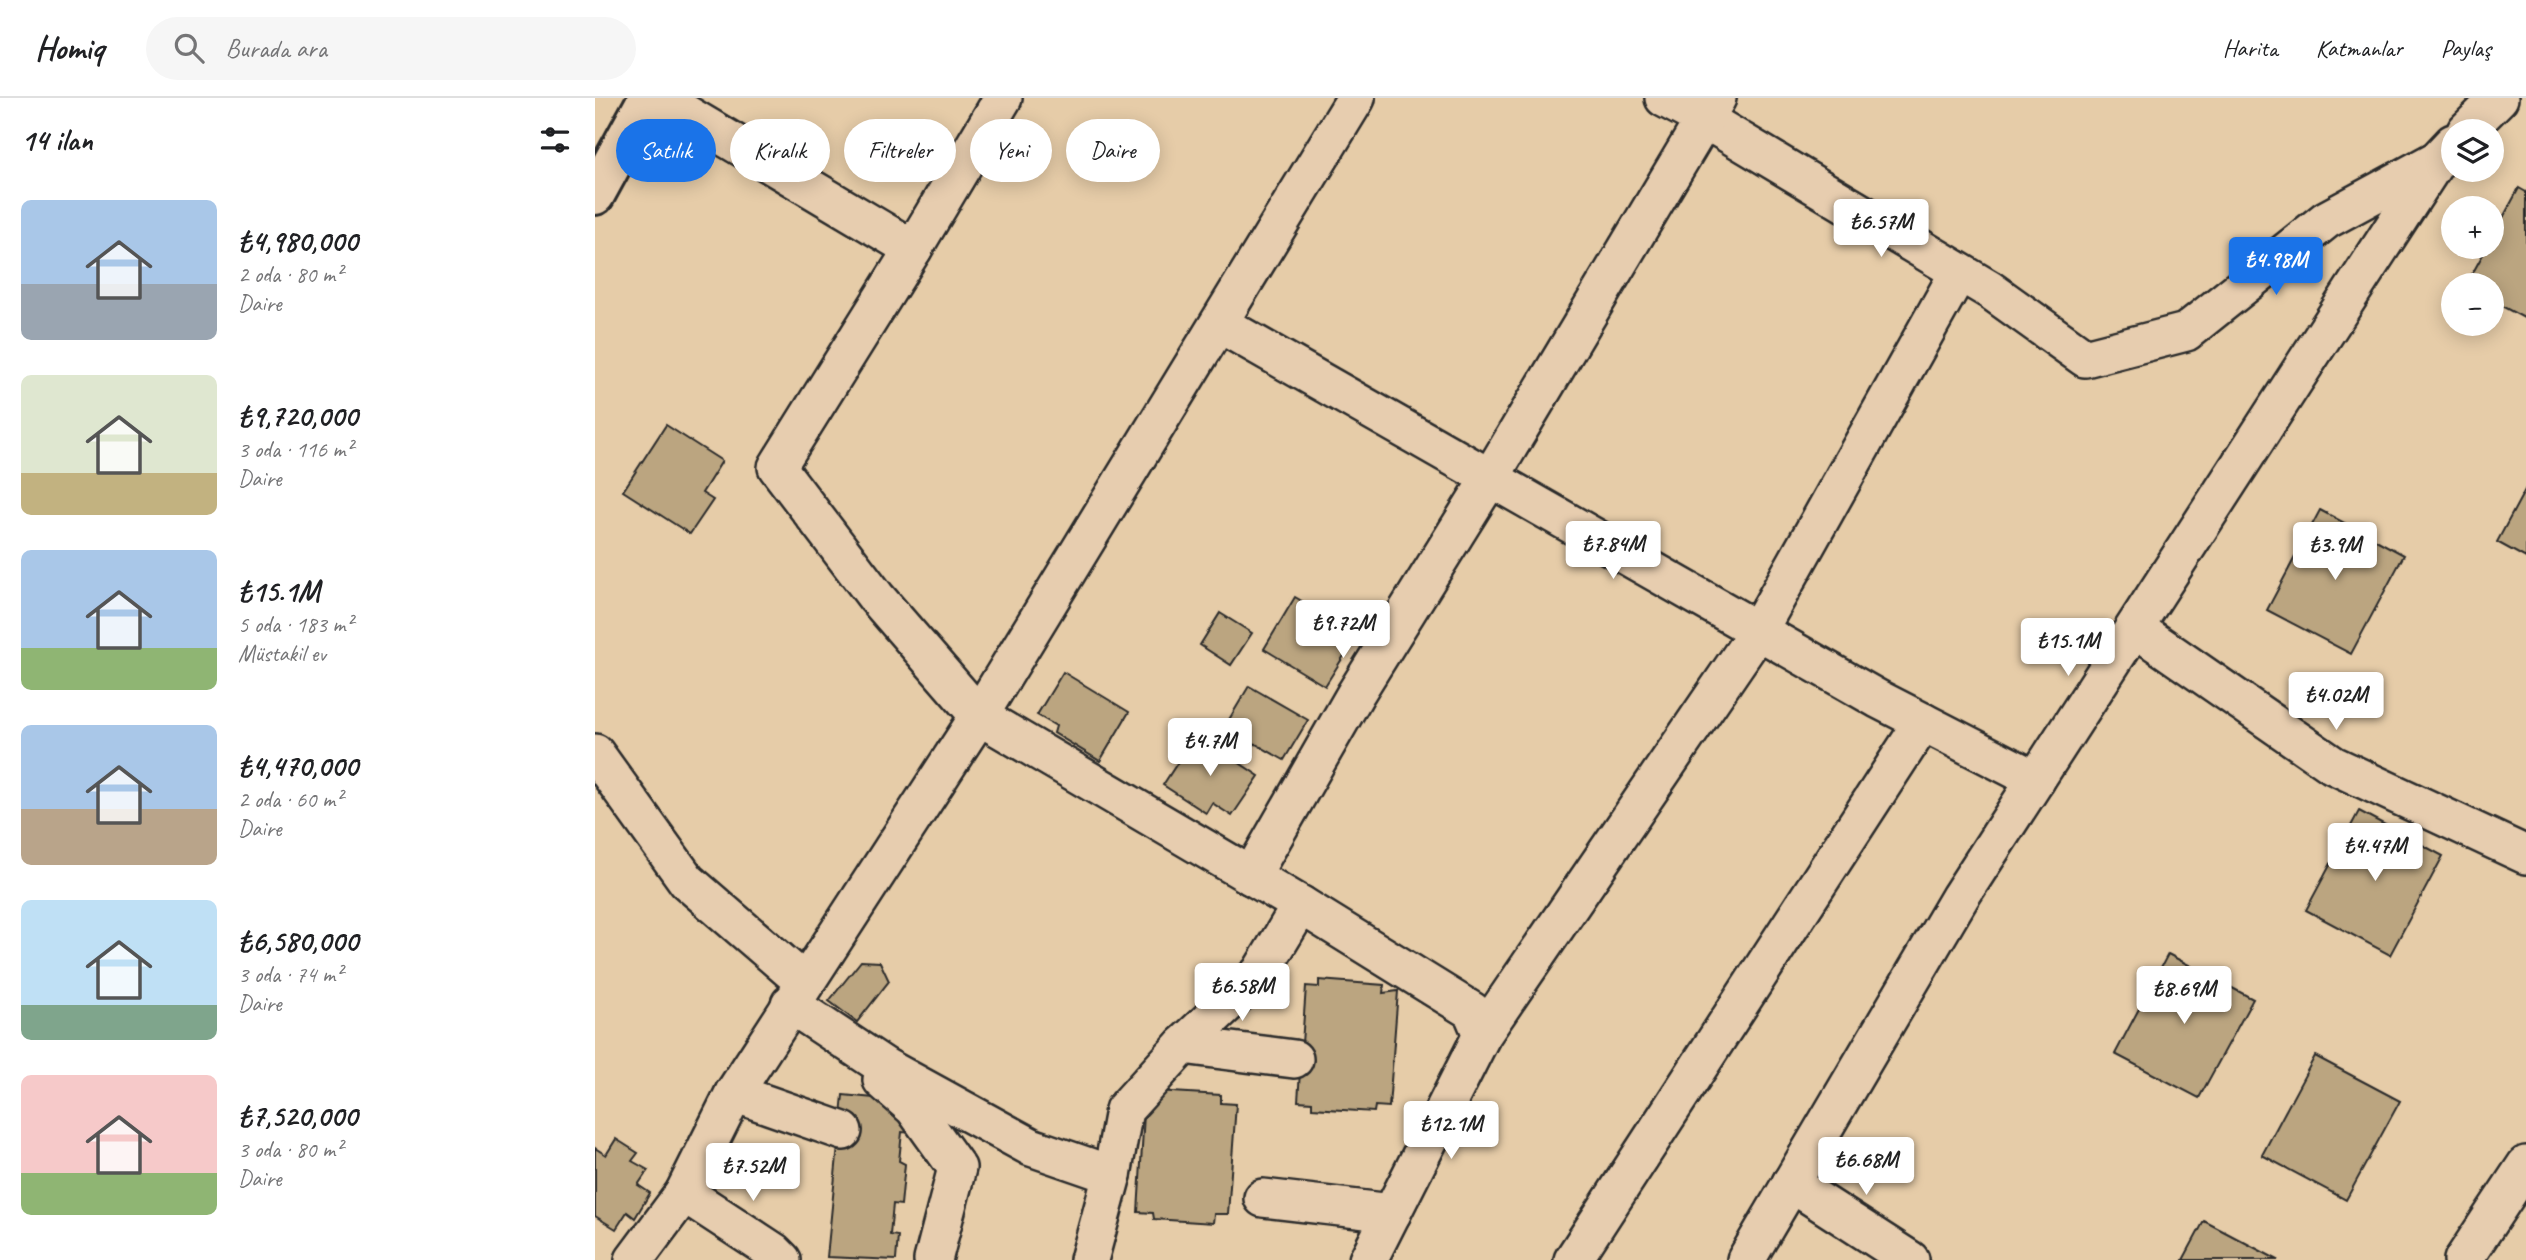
<!DOCTYPE html>
<html lang="tr">
<head>
<meta charset="utf-8">
<style>
  body { margin:0; font-family:Caveat,sans-serif; background:#f6f6f6; color:#202124; height:100vh; display:flex; flex-direction:column; font-size:26px; white-space:nowrap }
  * { box-sizing:border-box; margin:0 }
  p { font-size:23px; color:#757577 }
  .icon { flex:none; width:38px; height:38px; fill:none; stroke:currentColor; stroke-width:2; stroke-linecap:round; stroke-linejoin:round }
  .map { position:relative; flex:1; overflow:hidden }
  .side { display:flex; flex-direction:column; background:#fff; width:595px }
  .side>* { flex:none }
  .hud { position:absolute; left:21px; top:21px; width:665px; height:63px; display:flex; gap:14px }
  .tools { position:absolute; left:1846px; top:21px; display:grid; gap:14px }
  .tools a { display:grid; place-items:center; width:63px; height:63px; border-radius:50%; background:#fff; box-shadow:0 4px 18px #0003; font-size:35px }
  .price { position:absolute; translate:-50% -60px; padding:0 16px; border-radius:7px; background:#fff; color:#222; font-size:23px; line-height:46px; filter:drop-shadow(0 2px 4px #0008) }
  .price::after { content:''; position:absolute; left:50%; top:42px; width:21px; height:16px; margin-left:-10px; background:inherit; clip-path:polygon(0 0,100% 0,50% 100%) }
  .price.selected { background:#1a73e8; color:#fff }
  ul { padding:0; list-style:none }
  li { display:flex; align-items:center; gap:21px; height:175px; padding:0 21px }
  li span { display:grid; place-items:center; flex:none; width:196px; height:140px; border-radius:10px; color:#555 }
  li>.icon { margin-inline-start:auto }
  span .icon { width:84px; height:84px; fill:#fffc; stroke-width:1 }
  li b { font-size:30px }
  h2 { display:flex; justify-content:space-between; align-items:center; height:84px; padding:0 21px; font-size:30px }
  .pill { padding:0 24px; border-radius:32px; background:#fff; box-shadow:0 4px 18px #0003; font-size:24px; line-height:63px }
  .pill.selected { background:#1a73e8; color:#fff }
  header { display:flex; align-items:center; gap:42px; box-sizing:border-box; height:98px; padding:0 35px; background:#fff; border-bottom:2px solid #e0e0e0 }
  header strong { font-size:33px }
  nav { display:flex; gap:38px; margin-inline-start:auto; font-size:24px }
  .search { width:490px; height:63px; background:#f6f6f6; display:flex; align-items:center; gap:18px; box-sizing:border-box; padding:0 24px; border-radius:38px; color:#757577; font-size:26px }
  main { display:flex; flex:1; min-height:0 }
  .map>svg:first-child { display:block }
  .building { fill:#bba580; stroke:#2b2b2b; stroke-width:2 }
  .lines { fill:none; stroke-linecap:round; stroke-linejoin:round }
  .minor-casing { stroke:#2b2b2b; stroke-width:42 }
  .tertiary-casing { stroke:#2b2b2b; stroke-width:44 }
  .minor { stroke:#e7cdaf; stroke-width:37 }
  .tertiary { stroke:#e7cdaf; stroke-width:38 }
</style>
</head>
<body>
<header>
<strong>Homiq</strong>
<div class="search"><svg class="icon" aria-label="search" viewBox="0 0 24 24"><circle cx="10" cy="10" r="6"/><path d="M15 15l6 6"/></svg>Burada ara</div>
<nav><a>Harita</a><a>Katmanlar</a><a>Paylaş</a></nav>
</header>
<main>
<section class="side">
<h2>14 ilan<svg class="icon" aria-label="filters" viewBox="0 0 24 24"><path d="M4 7h16M4 17h16"/><circle cx="9" cy="7" r="2"/><circle cx="15" cy="17" r="2"/></svg></h2>
<ul>
<li><span style="background:linear-gradient(#a9c7e8 60%,#9aa5b1 0)"><svg class="icon" aria-label="home" viewBox="0 0 24 24"><path d="M3 11l9-7 9 7M6 9v11h12V9"/></svg></span><div><b>₺4,980,000</b><p>2 oda · 80 m²</p><p>Daire</p></div></li>
<li><span style="background:linear-gradient(#dfe7d0 70%,#c2b280 0)"><svg class="icon" aria-label="home" viewBox="0 0 24 24"><path d="M3 11l9-7 9 7M6 9v11h12V9"/></svg></span><div><b>₺9,720,000</b><p>3 oda · 116 m²</p><p>Daire</p></div></li>
<li><span style="background:linear-gradient(#a9c7e8 70%,#8fb573 0)"><svg class="icon" aria-label="home" viewBox="0 0 24 24"><path d="M3 11l9-7 9 7M6 9v11h12V9"/></svg></span><div><b>₺15.1M</b><p>5 oda · 183 m²</p><p>Müstakil ev</p></div></li>
<li><span style="background:linear-gradient(#a9c7e8 60%,#b9a48a 0)"><svg class="icon" aria-label="home" viewBox="0 0 24 24"><path d="M3 11l9-7 9 7M6 9v11h12V9"/></svg></span><div><b>₺4,470,000</b><p>2 oda · 60 m²</p><p>Daire</p></div></li>
<li><span style="background:linear-gradient(#bfe0f5 75%,#7fa58c 0)"><svg class="icon" aria-label="home" viewBox="0 0 24 24"><path d="M3 11l9-7 9 7M6 9v11h12V9"/></svg></span><div><b>₺6,580,000</b><p>3 oda · 74 m²</p><p>Daire</p></div></li>
<li><span style="background:linear-gradient(#f6c9c9 70%,#8fb573 0)"><svg class="icon" aria-label="home" viewBox="0 0 24 24"><path d="M3 11l9-7 9 7M6 9v11h12V9"/></svg></span><div><b>₺7,520,000</b><p>3 oda · 80 m²</p><p>Daire</p></div></li>
</ul>
</section>
<div class="map">
<svg width="1931" height="1162" viewBox="0 0 1931 1162">
  <rect width="100%" height="100%" fill="#e6cca8"/>
  <filter id="ink" filterUnits="userSpaceOnUse"><feTurbulence type="fractalNoise" baseFrequency=".0143" numOctaves="2"/><feDisplacementMap in="SourceGraphic" scale="14" xChannelSelector="R" yChannelSelector="G"/><feConvolveMatrix kernelMatrix="1 2 1 2 8 2 1 2 1" color-interpolation-filters="sRGB"/></filter>
  <g filter="url(#ink)">
    <g class="building">
      <path d="M1924 90 1931 94V221L1897 203V187H1871L1892 149H1897V140Z"/>
      <path d="M71 327 127 363 107 395 118 402 95 436 28 393Z"/>
      <path d="M1931 390V460L1902 444Z"/>
      <path d="M1725 412 1809 457 1756 556 1672 512Z"/>
      <path d="M700 499 744 525 739 534 757 545 730 588 669 551Z"/>
      <path d="M625 515 657 535 636 567 605 547Z"/>
      <path d="M468 574 534 614 505 663 459 635 461 628 442 617Z"/>
      <path d="M654 588 713 622 689 662 659 645 655 652 626 635Z"/>
      <path d="M601 636 664 678 637 718 617 705 611 715 568 687Z"/>
      <path d="M1764 713 1848 758 1795 857 1711 812Z"/>
      <path d="M1573 856 1658 901 1604 1000 1520 956Z"/>
      <path d="M266 863 285 864 294 883 262 924 234 903Z"/>
      <path d="M724 882 789 887 788 895 803 893 794 1009 780 1008 779 1014 717 1010V1004L703 1003 711 888 724 889Z"/>
      <path d="M1720 958 1805 1003 1751 1102 1667 1057Z"/>
      <path d="M560 993 626 997V1005L641 1006 633 1116H619L618 1125 559 1121 558 1115 543 1114 550 1000Z"/>
      <path d="M248 997 320 1004 317 1035 307 1034 304 1063 310 1066 306 1107 298 1106 295 1137 303 1138 301 1162 232 1159Z"/>
      <path d="M21 1041 43 1055 37 1063 53 1072 43 1087 55 1095 40 1120 32 1114 21 1131 0 1118V1050L11 1057Z"/>
      <path d="M1609 1123 1683 1162H1588Z"/>
    </g>
    <g class="lines">
      <defs>
        <g id="minor">
          <path d="M64 0 318 151"/>
          <path d="M408 0 318 151 182 369 281 499 384 618 706 807 877 913 887 937"/>
          <path d="M1069 0 1109 21 1395 192 1490 260 1591 234 1731 122 1838 64"/>
          <path d="M1871 33 1904 0"/>
          <path d="M625 226 1283 601 1441 682"/>
          <path d="M1540 530 1738 667 1931 757"/>
          <path d="M0 655 92 783 209 884"/>
          <path d="M656 778 761 595 895 380 1122 0"/>
          <path d="M195 906 290 969 436 1049 517 1077"/>
          <path d="M588 947 699 961"/>
          <path d="M287 982 319 1010 362 1070 338 1162"/>
          <path d="M139 995 248 1033"/>
          <path d="M1196 1085 1315 1162"/>
          <path d="M89 1095 179 1154 187 1162"/>
          <path d="M668 1100 797 1115"/>
          <path d="M39 1162 89 1095 139 995 384 618 761 0"/>
          <path d="M494 1162 517 1077 529 1012 588 947 665 875 706 807"/>
          <path d="M773 1162 887 937 1163 533 1364 174"/>
          <path d="M978 1162 1328 624"/>
          <path d="M1151 1162 1365 799 1842 62 1858 45"/>
          <path d="M1868 1162 1931 1067"/>
        </g>
        <path id="tertiary" d="M0 97 53 0"/>
      </defs>
      <use href="#minor" class="minor-casing"/>
      <use href="#tertiary" class="tertiary-casing"/>
      <use href="#minor" class="minor"/>
      <use href="#tertiary" class="tertiary"/>
    </g>
  </g>
</svg>
<div class="tools">
<a><svg class="icon" aria-label="layers" viewBox="0 0 24 24"><path d="M12 4l9 5-9 5-9-5zM3 14l9 5 9-5"/></svg></a>
<a>+</a>
<a>−</a>
</div>
<b class="price" style="left:1286px;top:161px">₺6.57M</b>
<b class="price selected" style="left:1681px;top:199px">₺4.98M</b>
<b class="price" style="left:1018px;top:483px">₺7.84M</b>
<b class="price" style="left:1740px;top:484px">₺3.9M</b>
<b class="price" style="left:748px;top:562px">₺9.72M</b>
<b class="price" style="left:1473px;top:580px">₺15.1M</b>
<b class="price" style="left:1741px;top:634px">₺4.02M</b>
<b class="price" style="left:615px;top:680px">₺4.7M</b>
<b class="price" style="left:1780px;top:785px">₺4.47M</b>
<b class="price" style="left:647px;top:925px">₺6.58M</b>
<b class="price" style="left:1589px;top:928px">₺8.69M</b>
<b class="price" style="left:856px;top:1063px">₺12.1M</b>
<b class="price" style="left:1271px;top:1099px">₺6.68M</b>
<b class="price" style="left:158px;top:1105px">₺7.52M</b>
<div class="hud">
<a class="pill selected">Satılık</a>
<a class="pill">Kiralık</a>
<a class="pill">Filtreler</a>
<a class="pill">Yeni</a>
<a class="pill">Daire</a>
</div>
</div>
</main>
</body>
</html>
